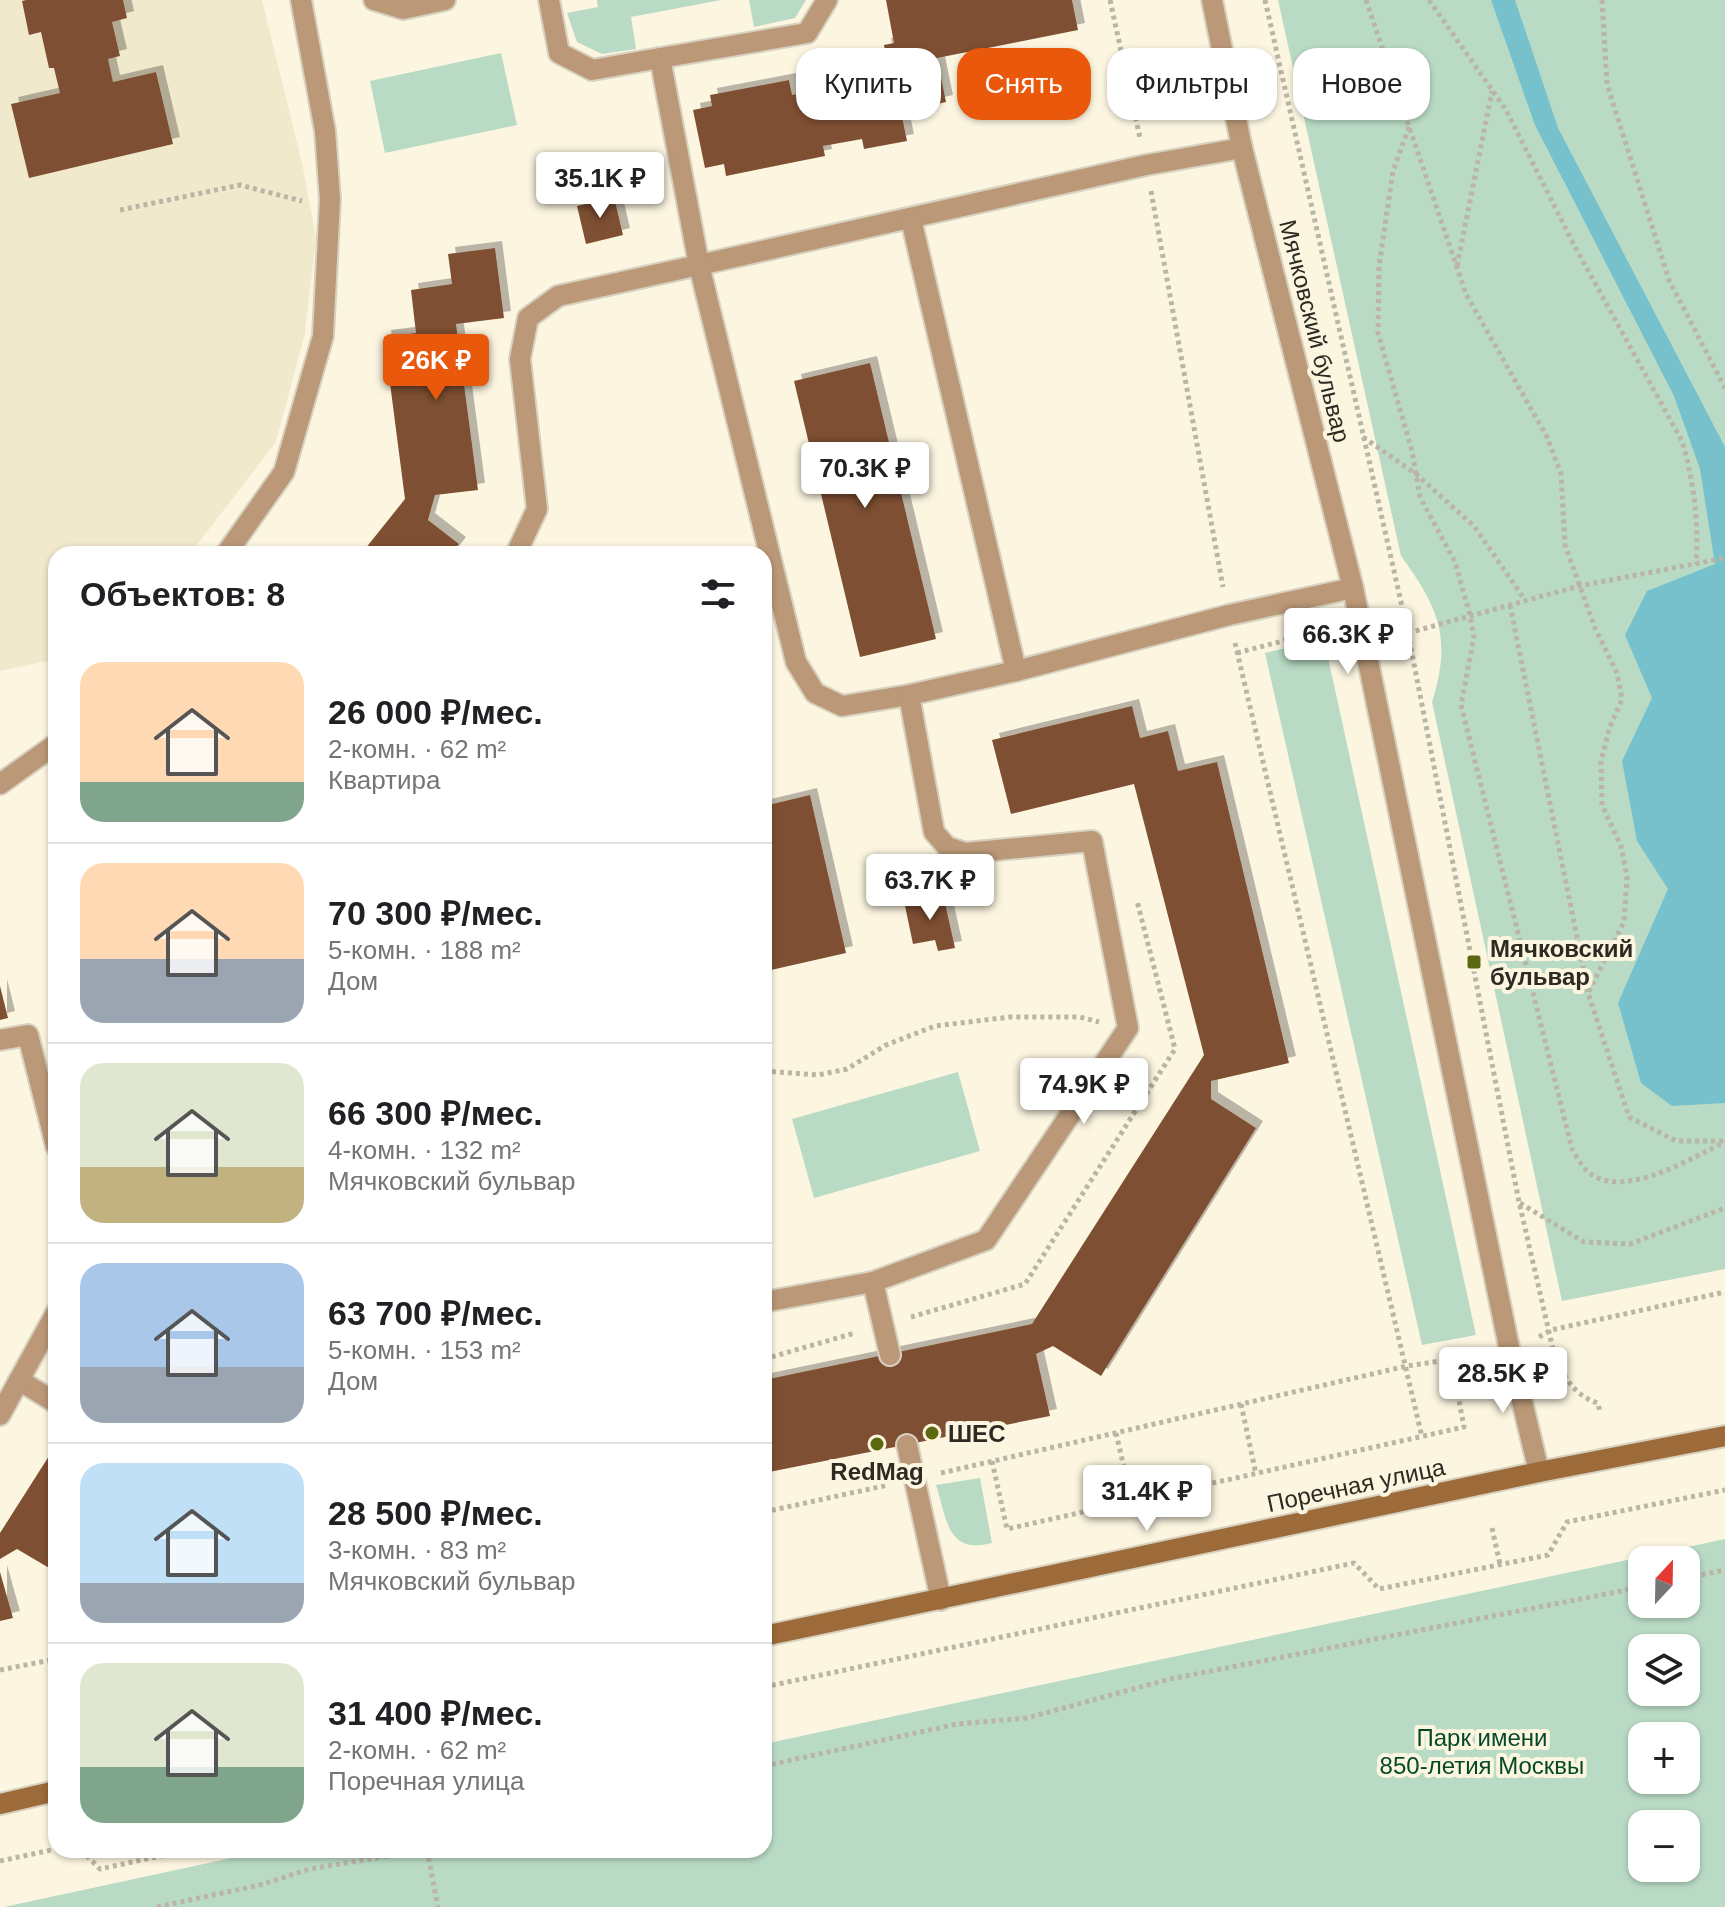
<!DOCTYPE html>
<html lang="ru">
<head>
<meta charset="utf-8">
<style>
  body { margin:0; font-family:Helvetica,sans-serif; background:#f6f6f6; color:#202124; height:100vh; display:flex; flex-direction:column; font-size:30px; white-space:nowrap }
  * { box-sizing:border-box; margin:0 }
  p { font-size:26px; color:#757577 }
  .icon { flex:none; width:44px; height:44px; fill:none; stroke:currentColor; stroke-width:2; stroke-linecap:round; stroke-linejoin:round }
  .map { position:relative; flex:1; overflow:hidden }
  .sheet { position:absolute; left:48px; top:546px; width:724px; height:1312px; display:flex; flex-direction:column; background:#fff; border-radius:24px; box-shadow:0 2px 6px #0004 }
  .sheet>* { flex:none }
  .hud { position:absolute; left:796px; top:48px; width:760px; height:72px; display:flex; gap:16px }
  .needle { width:52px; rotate:22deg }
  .buttons { position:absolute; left:1628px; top:1546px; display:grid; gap:16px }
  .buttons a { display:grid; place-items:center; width:72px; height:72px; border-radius:16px; background:#fff; box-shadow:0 2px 6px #0004; font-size:40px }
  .price { position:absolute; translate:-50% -68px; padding:0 18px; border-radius:8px; background:#fff; color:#222; font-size:26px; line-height:52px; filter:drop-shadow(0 2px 4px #0008) }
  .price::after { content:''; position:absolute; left:50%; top:48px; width:24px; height:18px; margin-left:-12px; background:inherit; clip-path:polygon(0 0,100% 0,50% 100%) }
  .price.on { background:#ea580c; color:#fff }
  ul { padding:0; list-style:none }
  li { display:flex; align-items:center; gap:24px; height:200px; padding:0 32px }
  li+li { border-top:2px solid #e0e0e0 }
  li span { display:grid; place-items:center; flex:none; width:224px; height:160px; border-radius:24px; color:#555 }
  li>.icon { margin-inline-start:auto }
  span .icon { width:96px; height:96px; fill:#fffc; stroke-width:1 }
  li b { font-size:34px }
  h2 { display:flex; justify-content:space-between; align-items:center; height:96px; padding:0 32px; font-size:34px }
  .pill { padding:0 28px; border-radius:24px; background:#fff; box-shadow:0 2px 6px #0004; font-size:28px; line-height:72px }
  .pill.on { background:#ea580c; color:#fff }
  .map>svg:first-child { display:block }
  .built { fill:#f1e9cc }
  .green { fill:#b9dbc5; fill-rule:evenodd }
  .water { fill:#76c1cb }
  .building { fill:#7e5032; filter:url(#shadow) }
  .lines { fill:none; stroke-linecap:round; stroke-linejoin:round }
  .service-casing { stroke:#d7d1bf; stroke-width:24 }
  .tertiary-casing { stroke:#d7d1bf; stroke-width:24 }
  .secondary-casing { stroke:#d7d1bf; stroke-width:24 }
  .path { stroke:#bab5a4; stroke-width:5; stroke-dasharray:4 4; stroke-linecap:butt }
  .service { stroke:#bb9878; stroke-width:20 }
  .tertiary { stroke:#bb9878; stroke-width:20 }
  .secondary { stroke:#9d6a39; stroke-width:20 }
  .poi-dot { fill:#5c680e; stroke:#fcf6e1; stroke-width:3 }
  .labels { text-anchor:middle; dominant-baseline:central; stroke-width:8; stroke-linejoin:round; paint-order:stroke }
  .street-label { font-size:24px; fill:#2c2a22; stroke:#fcf6e1 }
  .poi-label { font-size:24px; font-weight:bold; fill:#2c2a22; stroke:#fcf6e1; text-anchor:start }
  .park-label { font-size:24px; fill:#044a2a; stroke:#fcf6e1 }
</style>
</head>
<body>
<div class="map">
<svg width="1725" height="1907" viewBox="0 0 1725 1907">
  <defs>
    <filter id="shadow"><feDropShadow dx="7" dy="-7" stdDeviation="0" flood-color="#0004"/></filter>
  </defs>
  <rect width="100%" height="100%" fill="#fcf6e1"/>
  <path class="built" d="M0 0H262L302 163 316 237 305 333 276 442 190 554H56V659L0 671Z"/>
  <g class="green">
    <path d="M597 0H721L631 17 636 49 602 54 577 42 567 13 598 7Z"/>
    <path d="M749 0H806L795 18 754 27Z"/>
    <path d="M1278 0H1725V1269L1562 1301 1432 702C1452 638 1439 608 1401 556Z"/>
    <path d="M501 53 517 125 385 153 370 81Z"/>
    <path d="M1324 639 1476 1335 1422 1345 1265 653Z"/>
    <path d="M958 1072 980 1151 814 1198 792 1119Z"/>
    <path d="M980 1478 992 1543C947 1555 947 1519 936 1485Z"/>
    <path d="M1725 1539V1907H4L269 1850H764V1744ZM1686 1560V1604H1642V1560ZM1642 1648H1686V1692H1642ZM1686 1736V1780H1642V1736ZM1686 1824V1868H1642V1824Z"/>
  </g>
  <path class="water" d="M1491 0H1515L1558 128 1725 447V1103L1672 1106 1641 1083 1618 1003 1668 889 1637 841 1622 761 1652 698 1625 635 1647 591 1715 564 1700 469 1674 396 1535 125Z"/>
  <g class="building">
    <path d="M26 0H123L127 18 112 22 120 56 108 59 113 82 156 72 173 144 29 178 11 104 60 93 54 68H49L41 32 29 35 22 1Z"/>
    <path d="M886 0H1072L1078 30 937 58 946 102 901 112 907 141 864 149 862 139 823 146 825 156 726 176 724 164 705 168 693 110 712 106 710 95 789 80 792 95 870 79 868 66 887 62 884 45 894 43Z"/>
    <path d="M614 197 623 235 586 244 577 206Z"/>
    <path d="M495 248 504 318 456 324 478 490 435 495 428 520 459 544 451 554H361L405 499 384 337 416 333 411 290 452 284 448 254Z"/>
    <path d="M870 363 936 639 860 657 794 381Z"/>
    <path d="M1132 706 1140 738 1168 731 1178 771 1217 762 1289 1063 1211 1081V1099L1256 1128 1101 1376 1053 1346 1036 1354 1050 1416 764 1473V1380L1032 1324 1204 1055 1134 784 1011 814 992 740Z"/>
    <path d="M810 795 846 953 771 970 764 940V806Z"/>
    <path d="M943 894 955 948 938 951 935 940 913 944 904 901Z"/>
    <path d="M0 986 8 1018 0 1020Z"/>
    <path d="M56 1445V1572L17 1549 0 1559V1533Z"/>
    <path d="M0 1572 13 1618 0 1621Z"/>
  </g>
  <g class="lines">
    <defs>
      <g id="service">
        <path d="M374 0 403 9 445 0"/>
        <path d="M549 0 559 53 592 70 660 58"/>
        <path d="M827 0 807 33 660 58 699 265 1146 165 1242 148"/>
        <path d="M911 219 1016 671"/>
        <path d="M226 554 284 472 323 336 330 199 325 131 301 0"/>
        <path d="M516 554 537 509 520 359 528 318 558 296 699 265 796 662 815 693 842 706 909 695 1016 671 1229 615 1353 588"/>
        <path d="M0 784 56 744"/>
        <path d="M0 1040 28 1035 56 1146"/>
        <path d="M873 1282 890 1355"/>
        <path d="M764 1302 873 1282 986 1240 1128 1028 1092 841 965 853 947 847 934 832 909 695"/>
        <path d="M19 1380 56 1403"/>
        <path d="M0 1415 56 1313"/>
        <path d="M907 1445 941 1600"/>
      </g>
      <path id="tertiary" d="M1212 0 1242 148 1353 588 1509 1347 1539 1472"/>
      <g id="secondary">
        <path d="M764 1636 1539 1472 1725 1436"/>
        <path d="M0 1804 56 1791"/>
      </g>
    </defs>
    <use href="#service" class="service-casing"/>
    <use href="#tertiary" class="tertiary-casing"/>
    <use href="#secondary" class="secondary-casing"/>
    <g class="path">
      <path d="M1110 0 1140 138"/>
      <path d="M1265 0 1408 633 1519 1202 1555 1358C1566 1379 1575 1396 1598 1403L1600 1412"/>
      <path d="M1366 0 1466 294 1547 437 1561 474 1565 545 1595 628 1617 673 1622 699 1609 729 1601 762 1602 805 1621 846 1627 877 1624 922 1588 993 1629 1117 1676 1141H1725"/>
      <path d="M1429 0 1506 110 1574 245 1682 441C1694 482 1699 522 1696 564"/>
      <path d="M1602 0 1607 84 1669 280 1725 388"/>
      <path d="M1409 127 1393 171 1379 266 1378 333 1412 451 1420 497 1455 562 1470 615 1474 637 1461 705 1572 1149C1576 1155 1580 1164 1586 1170 1619 1203 1691 1158 1725 1142"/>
      <path d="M1151 191 1223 587"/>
      <path d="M120 210 240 185 302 201"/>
      <path d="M1457 266 1492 91"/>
      <path d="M1363 437 1416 474 1474 526 1525 600"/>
      <path d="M1510 605 1588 992"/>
      <path d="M1408 633 1579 586 1725 558"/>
      <path d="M1235 643 1422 1437"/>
      <path d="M1237 653 1332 628"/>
      <path d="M764 1071 818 1075 847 1069 886 1045 935 1026 1010 1017H1080L1099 1022"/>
      <path d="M1520 1203 1584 1242 1630 1244 1725 1208"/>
      <path d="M911 1317 1025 1284 1175 1049 1137 901"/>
      <path d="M1539 1337 1551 1330 1725 1292"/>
      <path d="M764 1359 855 1333"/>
      <path d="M1241 1404 1256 1474"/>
      <path d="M1116 1433 1132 1502"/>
      <path d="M992 1461 1007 1529 1464 1427 1451 1359"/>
      <path d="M941 1473 1407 1366 1474 1356"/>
      <path d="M764 1512 888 1485"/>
      <path d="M1492 1528 1500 1564"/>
      <path d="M1686 1578 1725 1570"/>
      <path d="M0 1670 56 1659"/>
      <path d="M764 1687 1354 1563 1379 1589 1548 1555 1567 1522 1725 1490"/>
      <path d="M764 1766 957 1724 1027 1718 1170 1679 1642 1587"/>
      <path d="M81 1850 100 1869 188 1850"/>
      <path d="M427 1850 438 1907"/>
      <path d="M0 1861 56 1849"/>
      <path d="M157 1907 260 1885 310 1869 425 1850"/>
    </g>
    <use href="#service" class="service"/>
    <use href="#tertiary" class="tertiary"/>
    <use href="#secondary" class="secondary"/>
  </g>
  <g class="poi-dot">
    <rect x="1466" y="954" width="16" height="16" rx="4"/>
    <circle cx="932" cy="1433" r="8"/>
    <circle cx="877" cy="1444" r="8"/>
  </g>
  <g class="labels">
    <g class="street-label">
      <text transform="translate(1315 331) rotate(76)">Мячковский бульвар</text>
      <text transform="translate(1356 1485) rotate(-12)">Поречная улица</text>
    </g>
    <g class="poi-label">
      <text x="1490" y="948">Мячковский<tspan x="1490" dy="28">бульвар</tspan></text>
      <text x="948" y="1433">ШЕС</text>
      <text x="877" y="1471" text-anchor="middle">RedMag</text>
    </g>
    <g class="park-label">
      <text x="1482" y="1737">Парк имени<tspan x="1482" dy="28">850-летия Москвы</tspan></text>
    </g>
  </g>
</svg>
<div class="buttons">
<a><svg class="needle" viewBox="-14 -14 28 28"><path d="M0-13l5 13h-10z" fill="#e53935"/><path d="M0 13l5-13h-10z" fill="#757577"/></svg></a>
<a><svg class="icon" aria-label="layers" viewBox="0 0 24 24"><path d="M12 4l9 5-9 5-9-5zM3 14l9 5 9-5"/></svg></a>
<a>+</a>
<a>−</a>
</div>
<b class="price" style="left:600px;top:220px">35.1K ₽</b>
<b class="price on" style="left:436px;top:402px">26K ₽</b>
<b class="price" style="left:865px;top:510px">70.3K ₽</b>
<b class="price" style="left:1348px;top:676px">66.3K ₽</b>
<b class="price" style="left:930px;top:922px">63.7K ₽</b>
<b class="price" style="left:1084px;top:1126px">74.9K ₽</b>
<b class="price" style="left:1503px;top:1415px">28.5K ₽</b>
<b class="price" style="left:1147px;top:1533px">31.4K ₽</b>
<div class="hud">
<a class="pill">Купить</a>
<a class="pill on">Снять</a>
<a class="pill">Фильтры</a>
<a class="pill">Новое</a>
</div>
<section class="sheet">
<h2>Объектов: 8<svg class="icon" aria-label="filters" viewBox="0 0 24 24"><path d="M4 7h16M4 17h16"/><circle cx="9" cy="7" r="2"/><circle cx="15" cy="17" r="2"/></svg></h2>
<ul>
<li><span style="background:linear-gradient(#ffd9b3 75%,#7fa58c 0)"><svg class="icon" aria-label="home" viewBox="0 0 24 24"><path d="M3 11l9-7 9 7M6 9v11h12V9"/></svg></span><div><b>26 000 ₽/мес.</b><p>2-комн. · 62 m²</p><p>Квартира</p></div></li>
<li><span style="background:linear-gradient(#ffd9b3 60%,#9aa5b1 0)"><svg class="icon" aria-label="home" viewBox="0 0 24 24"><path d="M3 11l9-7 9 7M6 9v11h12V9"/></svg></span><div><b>70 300 ₽/мес.</b><p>5-комн. · 188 m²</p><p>Дом</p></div></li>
<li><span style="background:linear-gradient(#dfe7d0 65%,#c2b280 0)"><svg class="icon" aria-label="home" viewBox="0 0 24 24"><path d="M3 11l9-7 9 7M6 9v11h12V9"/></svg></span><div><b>66 300 ₽/мес.</b><p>4-комн. · 132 m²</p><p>Мячковский бульвар</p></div></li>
<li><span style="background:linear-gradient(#a9c7e8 65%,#9aa5b1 0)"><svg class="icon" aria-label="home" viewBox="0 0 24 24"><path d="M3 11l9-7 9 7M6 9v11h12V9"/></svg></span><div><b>63 700 ₽/мес.</b><p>5-комн. · 153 m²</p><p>Дом</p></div></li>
<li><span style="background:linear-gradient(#bfe0f5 75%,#9aa5b1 0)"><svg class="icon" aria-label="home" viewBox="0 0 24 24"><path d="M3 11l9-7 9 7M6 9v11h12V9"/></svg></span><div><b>28 500 ₽/мес.</b><p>3-комн. · 83 m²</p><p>Мячковский бульвар</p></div></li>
<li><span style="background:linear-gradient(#dfe7d0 65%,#7fa58c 0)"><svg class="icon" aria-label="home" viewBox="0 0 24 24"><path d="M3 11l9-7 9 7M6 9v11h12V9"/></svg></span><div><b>31 400 ₽/мес.</b><p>2-комн. · 62 m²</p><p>Поречная улица</p></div></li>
</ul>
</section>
</div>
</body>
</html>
